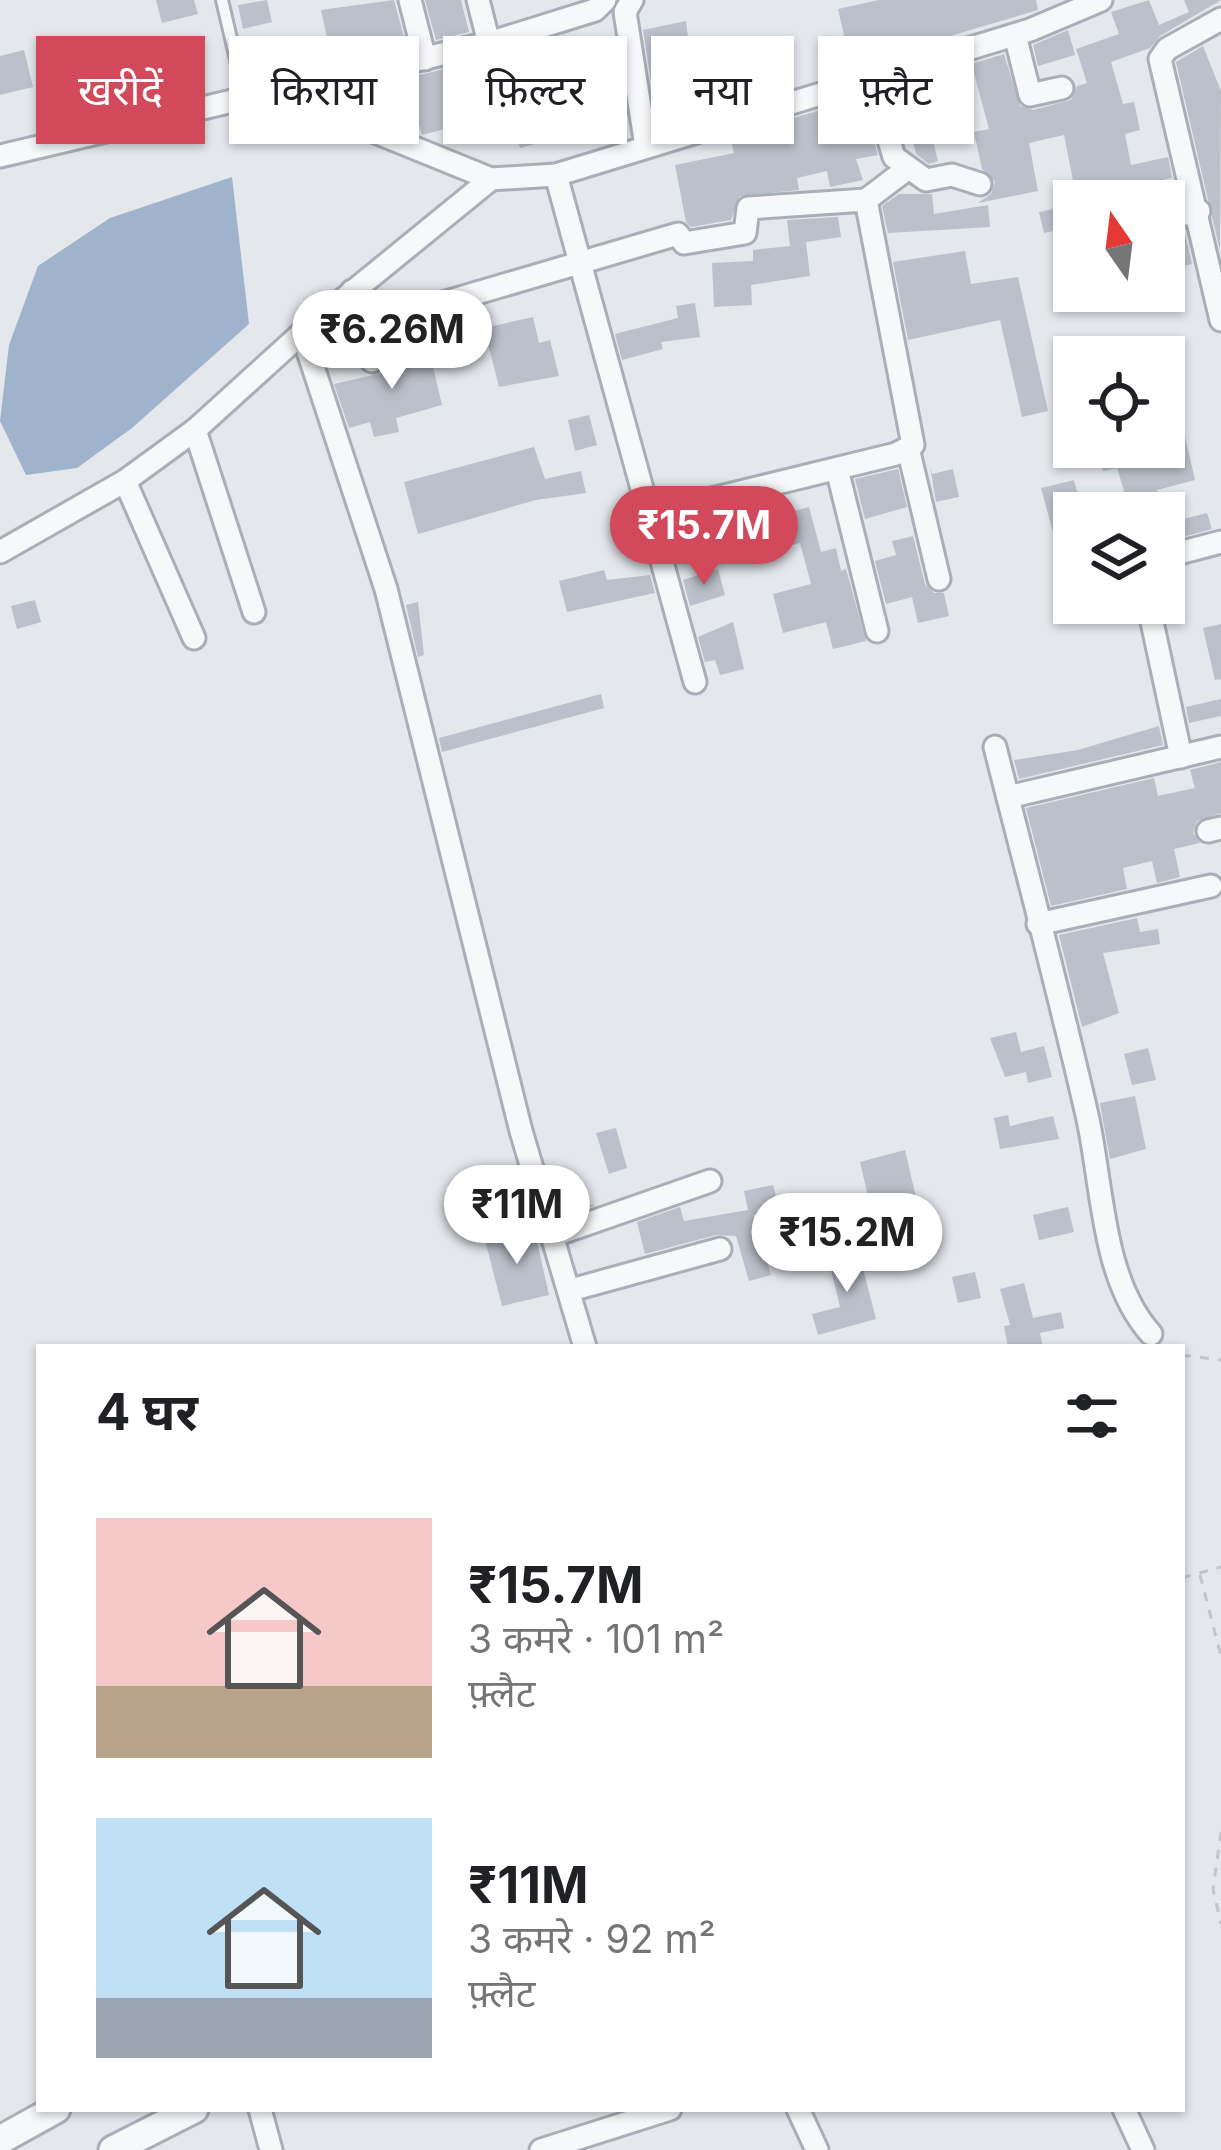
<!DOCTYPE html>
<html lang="hi">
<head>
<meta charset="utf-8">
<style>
  body { margin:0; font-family:Inter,"Noto Sans Devanagari",sans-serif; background:#f6f6f6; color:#202124; height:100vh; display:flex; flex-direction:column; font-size:45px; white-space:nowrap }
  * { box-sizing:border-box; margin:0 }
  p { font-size:39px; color:#757577 }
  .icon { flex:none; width:66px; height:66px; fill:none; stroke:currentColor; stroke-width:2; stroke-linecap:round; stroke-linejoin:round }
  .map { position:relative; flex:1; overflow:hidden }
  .sheet { position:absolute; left:36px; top:1344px; width:1149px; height:768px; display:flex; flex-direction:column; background:#fff; border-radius:0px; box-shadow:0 3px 9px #0004 }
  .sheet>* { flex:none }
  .guide { position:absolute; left:36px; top:36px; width:1149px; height:108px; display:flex; gap:24px }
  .needle { width:78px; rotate:346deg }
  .buttons { position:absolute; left:1053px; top:180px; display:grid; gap:24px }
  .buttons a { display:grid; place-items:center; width:132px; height:132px; border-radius:0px; background:#fff; box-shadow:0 3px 9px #0004; font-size:60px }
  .price { position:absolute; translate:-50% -102px; padding:0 27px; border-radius:42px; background:#fff; color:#222; font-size:39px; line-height:78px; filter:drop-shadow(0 3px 6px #0008) }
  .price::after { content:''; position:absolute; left:50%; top:72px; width:36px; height:27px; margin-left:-18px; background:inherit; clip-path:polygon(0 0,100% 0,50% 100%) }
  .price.selected { background:#d1495b; color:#fff }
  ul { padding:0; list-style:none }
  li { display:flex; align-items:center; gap:36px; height:300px; padding:0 60px }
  li span { display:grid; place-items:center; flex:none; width:336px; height:240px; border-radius:0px; color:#555 }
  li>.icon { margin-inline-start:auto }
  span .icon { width:144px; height:144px; fill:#fffc; stroke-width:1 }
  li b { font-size:51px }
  h2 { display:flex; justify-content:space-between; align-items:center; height:144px; padding:0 60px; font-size:51px }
  .pill { padding:0 42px; border-radius:0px; background:#fff; box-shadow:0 3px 9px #0004; font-size:42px; line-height:108px }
  .pill.selected { background:#d1495b; color:#fff }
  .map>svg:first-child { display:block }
  .water { fill:#9fb4cc }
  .building { fill:#bbc0ca }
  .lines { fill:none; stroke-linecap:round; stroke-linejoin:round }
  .service-casing { stroke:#a9aeb7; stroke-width:16 }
  .minor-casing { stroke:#a9aeb7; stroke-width:27 }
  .tertiary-casing { stroke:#a9aeb7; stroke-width:33 }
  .path { stroke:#c2c5cb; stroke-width:3; stroke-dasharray:9 9; stroke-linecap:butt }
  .service { stroke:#f7f8fa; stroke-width:10 }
  .minor { stroke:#f7f8fa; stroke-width:21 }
  .tertiary { stroke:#f7f8fa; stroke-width:27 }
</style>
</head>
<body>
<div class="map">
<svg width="1221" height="2150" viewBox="0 0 1221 2150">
  <rect width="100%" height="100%" fill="#e4e7ec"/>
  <path class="water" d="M232 177 249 324 132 428 77 468 26 475 0 421 9 345 38 266 110 218Z"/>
  <g class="building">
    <path d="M156 0H194L198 14 162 23Z"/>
    <path d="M267 0 272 22 243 29 238 5Z"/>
    <path d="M394 0 406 45 331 56 321 10Z"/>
    <path d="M425 0H461L469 32 436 40Z"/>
    <path d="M879 0H1036L1038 10 821 74 818 61 848 53 838 9Z"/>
    <path d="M1149 0 1159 25 1189 12 1184 0H1221L1160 36 1150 48 1111 62 1123 104 1134 102 1140 130 1125 134 1131 165 1168 157 1172 178 1122 188 1124 201H1077L1064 135 1029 143 1038 191 978 203 991 194 995 182 982 169 974 132 989 129 974 73 938 83 948 119 929 124 938 161 929 164 916 154 910 129 902 131 889 89 1004 54 1020 106 1033 110 1071 100 1077 86 1087 83 1076 49 1119 34 1111 12Z"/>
    <path d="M686 21 692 71 741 54 751 93 728 99 730 106 658 128 643 30Z"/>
    <path d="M1068 30 1075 55 1038 66 1033 45Z"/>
    <path d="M566 35 570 52 543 58 540 43Z"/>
    <path d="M1203 46 1221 91 1220 251 1176 62Z"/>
    <path d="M24 50 33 87 0 95V56Z"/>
    <path d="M91 60 102 101 65 109 55 71Z"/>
    <path d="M457 66 471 122 422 135 416 115 382 119 374 86Z"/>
    <path d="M155 85 158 101 118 110 114 95Z"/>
    <path d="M540 94 545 113 560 109 567 135 520 148 513 121 524 118 519 101Z"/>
    <path d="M861 98 878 155 856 159 863 180 830 187 827 171 797 178 799 190 740 196 731 220 691 227 686 222 675 165 734 153 730 137Z"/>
    <path d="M899 194H932L934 214 988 205 990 227 888 233 882 206Z"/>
    <path d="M1074 204V226L1044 233 1039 212Z"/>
    <path d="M838 217 841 237 806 242 810 276 751 285 752 305 714 307 712 263 753 261V250L790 246 787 220Z"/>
    <path d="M1184 230 1192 264 1166 270 1164 234Z"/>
    <path d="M965 251 971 284 1018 277 1048 411 1022 417 1000 320 908 340 893 262Z"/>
    <path d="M1074 260V289L1060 292 1054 265Z"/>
    <path d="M695 303 700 337 661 342 663 349 622 360 615 334 678 318 676 306Z"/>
    <path d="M533 317 539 343 550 340 559 376 499 387 484 328Z"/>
    <path d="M427 341 442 405 396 418 399 432 374 437 370 422 349 428 334 384 395 370 389 352Z"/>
    <path d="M589 415 597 445 575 451 568 420Z"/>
    <path d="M1182 423 1195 480 1157 490 1163 513H1099V508L1127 501 1117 468 1103 471 1097 447H1164V428Z"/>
    <path d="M534 447 545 479 581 471 586 493 536 500 418 534 404 482Z"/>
    <path d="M930 466 932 474 953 469 959 497 936 502Z"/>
    <path d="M898 469 907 507 865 519 855 479Z"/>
    <path d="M1074 480 1079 499 1071 501 1074 590 1069 591 1041 488Z"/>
    <path d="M809 507 821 552 836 548 841 571 846 569 866 641 833 649 826 622 783 633 773 594 811 584 800 543 754 555 746 524Z"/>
    <path d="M1207 513 1212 529 1164 542V524Z"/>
    <path d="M913 536 925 584 934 593H944L949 616 918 623 912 597 886 604 875 561 896 555 892 541Z"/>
    <path d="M718 569 725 595 690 606 683 580Z"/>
    <path d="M604 570 607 580 650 575 655 593 567 612 559 581Z"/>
    <path d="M35 600 41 622 17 629 11 606Z"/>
    <path d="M418 602 424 655 418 657 406 605Z"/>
    <path d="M733 622 744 669 720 675 715 660 705 662 698 637Z"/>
    <path d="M1221 624V679L1215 680 1203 628Z"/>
    <path d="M601 694 604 708 442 752 439 738Z"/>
    <path d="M1221 699V716L1189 723 1186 707Z"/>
    <path d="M1159 726 1163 745 1019 779 1014 760 1078 750Z"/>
    <path d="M1221 762V813L1197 821 1193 833 1200 843 1174 849 1180 877 1157 883 1152 861 1123 868 1127 889 1051 906 1026 808 1154 778 1158 796 1195 788 1190 770Z"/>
    <path d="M1137 918 1140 932 1158 929 1160 944 1103 953 1119 1013 1082 1027 1059 935Z"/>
    <path d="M1016 1032 1021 1052 1044 1046 1052 1077 1028 1083 1026 1072 1005 1077 990 1038Z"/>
    <path d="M1148 1048 1156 1080 1132 1085 1124 1054Z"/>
    <path d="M1135 1096 1146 1149 1110 1159 1100 1103Z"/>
    <path d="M1008 1115 1010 1126 1053 1116 1059 1139 1000 1149 994 1118Z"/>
    <path d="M616 1128 627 1168 609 1174 596 1133Z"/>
    <path d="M905 1150 921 1219 876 1230 860 1162Z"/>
    <path d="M519 1178 525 1199 483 1211 477 1190Z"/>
    <path d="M580 1179 586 1204 595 1205 562 1217 553 1186Z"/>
    <path d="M773 1185 779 1209 753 1215 771 1275 749 1281 736 1236 716 1235 645 1254 637 1222 680 1207 684 1221 748 1210 744 1191Z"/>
    <path d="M1068 1207 1074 1232 1039 1240 1033 1215Z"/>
    <path d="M534 1228 549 1295 502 1306 485 1240Z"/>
    <path d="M858 1249 876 1319 818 1335 812 1314 840 1307 828 1257Z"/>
    <path d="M975 1272 981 1298 958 1303 952 1277Z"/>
    <path d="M1024 1283 1033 1318 1061 1312 1064 1328 1040 1333 1043 1347H1008L1004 1326 1010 1325 1000 1289Z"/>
  </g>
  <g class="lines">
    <defs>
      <path id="service" d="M222 0 245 98"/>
      <g id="minor">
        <path d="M410 0 425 59"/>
        <path d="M478 0 489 43"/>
        <path d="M632 0 625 12 646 146"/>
        <path d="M1221 19 1167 49 1160 59 1221 320"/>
        <path d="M1015 35 1030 95 1062 88"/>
        <path d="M871 80 894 157 926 180 952 175 980 184"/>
        <path d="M277 103 319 83 489 43 595 10 605 0"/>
        <path d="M0 156 245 98 353 123 491 179 556 175 1030 30 1101 0"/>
        <path d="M556 175 695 682"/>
        <path d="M866 200 907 169"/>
        <path d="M1164 219 1199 211"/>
        <path d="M352 291 372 361"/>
        <path d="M361 327 678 234 684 243 745 233 748 208 866 200 913 445 896 454 650 514"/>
        <path d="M302 333 386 589 521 1131 585 1347"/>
        <path d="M195 430 254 612"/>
        <path d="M908 448 939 579"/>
        <path d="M837 469 877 631"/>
        <path d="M125 481 194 638"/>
        <path d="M0 552 125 481 195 430 302 333 491 179"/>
        <path d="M1164 557 1221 542"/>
        <path d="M1148 603 1181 757"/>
        <path d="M995 747C1026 869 1059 992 1087 1115 1103 1185 1101 1278 1151 1334"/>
        <path d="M1008 797 1221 747"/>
        <path d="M1208 831 1221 828"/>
        <path d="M1038 924 1211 886"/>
        <path d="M555 1235 710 1181"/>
        <path d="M571 1290 720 1249"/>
        <path d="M260 2109 271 2150"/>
        <path d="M798 2109 817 2150"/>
        <path d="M1124 2109 1143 2150"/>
        <path d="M541 2150 670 2109"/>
      </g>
      <g id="tertiary">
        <path d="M0 2140 56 2109"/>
        <path d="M113 2150 194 2109"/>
      </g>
    </defs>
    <use href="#service" class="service-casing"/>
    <use href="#minor" class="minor-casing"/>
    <use href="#tertiary" class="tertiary-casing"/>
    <g class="path">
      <path d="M1182 1355 1221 1360"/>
      <path d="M1200 1575 1221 1656"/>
      <path d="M1182 1578 1221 1567"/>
      <path d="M1221 1832 1213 1889 1221 1924"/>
    </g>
    <use href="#service" class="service"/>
    <use href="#minor" class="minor"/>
    <use href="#tertiary" class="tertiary"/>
  </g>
</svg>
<div class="buttons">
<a><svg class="needle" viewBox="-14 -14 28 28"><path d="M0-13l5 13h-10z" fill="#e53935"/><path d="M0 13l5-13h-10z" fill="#757577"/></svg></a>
<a><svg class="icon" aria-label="locate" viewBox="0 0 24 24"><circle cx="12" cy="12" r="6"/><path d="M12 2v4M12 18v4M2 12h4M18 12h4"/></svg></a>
<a><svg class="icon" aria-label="layers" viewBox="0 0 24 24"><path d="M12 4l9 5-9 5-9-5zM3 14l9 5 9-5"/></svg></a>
</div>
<b class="price" style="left:392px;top:392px">₹6.26M</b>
<b class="price selected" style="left:704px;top:588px">₹15.7M</b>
<b class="price" style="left:517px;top:1267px">₹11M</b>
<b class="price" style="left:847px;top:1295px">₹15.2M</b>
<div class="guide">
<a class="pill selected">खरीदें</a>
<a class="pill">किराया</a>
<a class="pill">फ़िल्टर</a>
<a class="pill">नया</a>
<a class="pill">फ़्लैट</a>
</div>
<section class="sheet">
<h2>4 घर<svg class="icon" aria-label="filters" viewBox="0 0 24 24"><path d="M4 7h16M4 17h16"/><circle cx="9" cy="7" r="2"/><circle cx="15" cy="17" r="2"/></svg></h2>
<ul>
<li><span style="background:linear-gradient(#f6c9c9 70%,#b9a48a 0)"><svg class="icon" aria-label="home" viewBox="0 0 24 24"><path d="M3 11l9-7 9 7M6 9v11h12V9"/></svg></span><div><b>₹15.7M</b><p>3 कमरे · 101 m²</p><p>फ़्लैट</p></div></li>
<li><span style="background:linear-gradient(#bfe0f5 75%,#9aa5b1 0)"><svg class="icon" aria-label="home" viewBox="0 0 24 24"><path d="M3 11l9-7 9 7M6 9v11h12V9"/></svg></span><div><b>₹11M</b><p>3 कमरे · 92 m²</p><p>फ़्लैट</p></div></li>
</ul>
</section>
</div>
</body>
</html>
